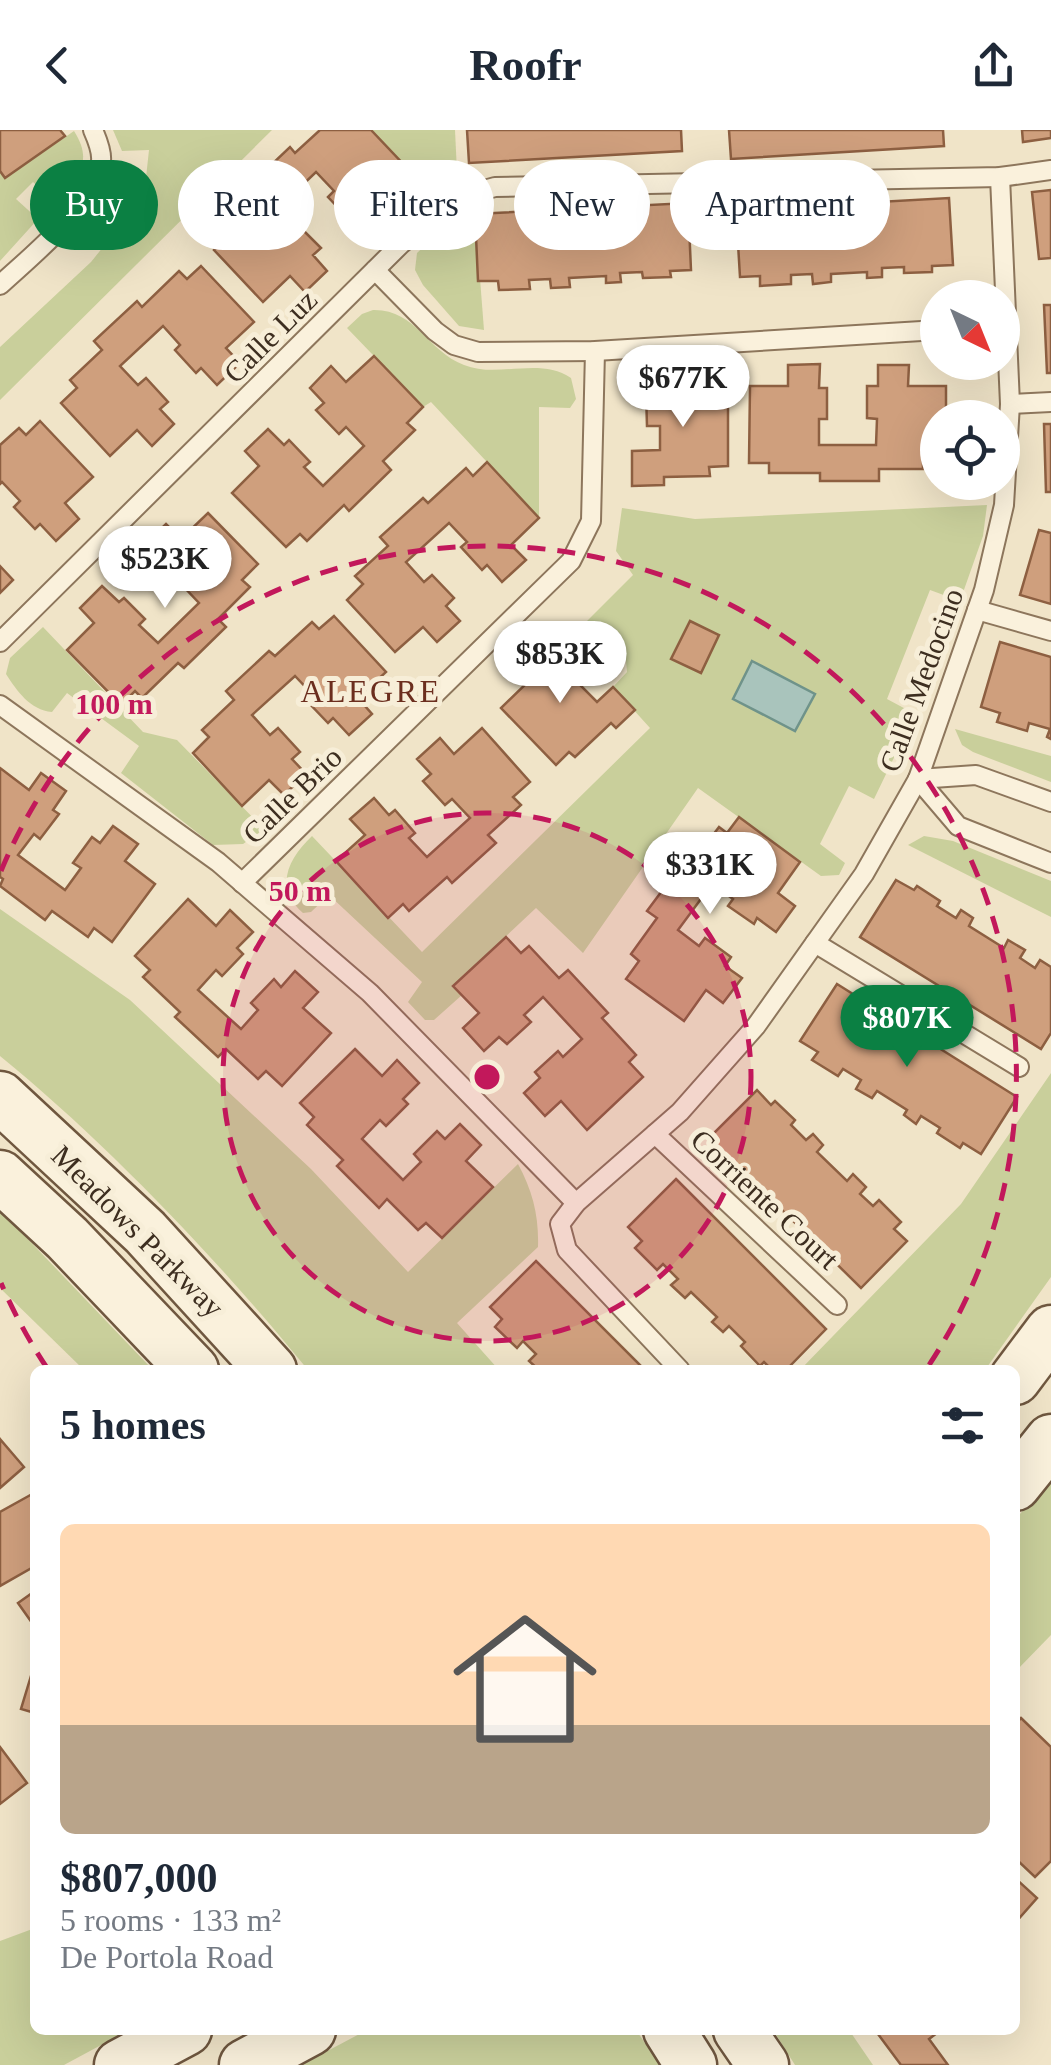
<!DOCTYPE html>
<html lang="en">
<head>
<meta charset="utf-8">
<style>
  body { margin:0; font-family:Georgia,serif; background:#f6f6f7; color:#1f2937; height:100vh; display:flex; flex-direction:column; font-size:38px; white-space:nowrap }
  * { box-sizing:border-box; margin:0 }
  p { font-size:32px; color:#747a83 }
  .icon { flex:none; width:55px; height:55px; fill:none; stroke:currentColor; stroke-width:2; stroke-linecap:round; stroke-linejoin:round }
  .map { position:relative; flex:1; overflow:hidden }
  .sheet { position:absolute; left:30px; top:1235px; width:990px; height:670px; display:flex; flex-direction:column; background:#fff; border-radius:15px; box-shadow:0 10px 40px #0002 }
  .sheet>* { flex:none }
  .guide { position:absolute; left:30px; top:30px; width:992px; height:90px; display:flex; gap:20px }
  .needle { width:65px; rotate:137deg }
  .tools { position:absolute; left:920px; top:150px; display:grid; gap:20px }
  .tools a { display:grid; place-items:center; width:100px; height:100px; border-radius:50%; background:#fff; box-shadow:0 10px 40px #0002; font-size:50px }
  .price { position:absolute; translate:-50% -85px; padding:0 22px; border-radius:35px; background:#fff; color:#222; font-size:32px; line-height:65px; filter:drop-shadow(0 2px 5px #0008) }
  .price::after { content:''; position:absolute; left:50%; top:60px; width:30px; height:22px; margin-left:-15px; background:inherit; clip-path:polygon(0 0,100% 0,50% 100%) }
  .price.selected { background:#0b8043; color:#fff }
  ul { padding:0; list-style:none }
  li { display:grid; align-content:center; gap:20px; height:530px; padding:0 30px }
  li span { display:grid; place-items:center; height:310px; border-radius:15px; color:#555 }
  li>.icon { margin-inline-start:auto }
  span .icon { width:180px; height:180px; fill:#fffc; stroke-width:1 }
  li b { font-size:42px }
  h2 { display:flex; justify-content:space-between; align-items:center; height:120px; padding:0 30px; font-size:42px }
  .pill { padding:0 35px; border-radius:45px; background:#fff; box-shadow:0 10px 40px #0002; font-size:35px; line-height:90px }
  .pill.selected { background:#0b8043; color:#fff }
  header { display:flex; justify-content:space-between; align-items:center; height:130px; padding:0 30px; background:#fff; font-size:45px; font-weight:700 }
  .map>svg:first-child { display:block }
  .green { fill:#c9cf9b }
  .water { fill:#a9c4bc; stroke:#6f938a; stroke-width:2.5 }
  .building { fill:#cf9f7d; stroke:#8d5f41; stroke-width:2.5 }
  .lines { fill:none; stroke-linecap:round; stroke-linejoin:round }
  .lane-casing { stroke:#8d765c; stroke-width:22 }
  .secondary-casing { stroke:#6f573f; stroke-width:55 }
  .lane { stroke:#faf1dc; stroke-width:18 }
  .secondary { stroke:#faf1dc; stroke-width:50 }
  .ring { fill:none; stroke:#c2185b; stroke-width:5; stroke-dasharray:18 12 }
  .labels { text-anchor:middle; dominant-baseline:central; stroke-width:10; stroke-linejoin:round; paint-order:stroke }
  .street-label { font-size:30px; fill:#3d2e20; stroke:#f7eed8 }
  .neighbourhood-label { font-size:32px; letter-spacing:2.5px; fill:#6b2e1e; stroke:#f7eed8 }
  .centre { fill:#c2185b; stroke:#f7eed8; stroke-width:5 }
  .ring-label { font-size:30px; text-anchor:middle; font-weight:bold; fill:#c2185b; stroke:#f7eed8; stroke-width:10; stroke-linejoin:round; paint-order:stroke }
</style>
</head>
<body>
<header><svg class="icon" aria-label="back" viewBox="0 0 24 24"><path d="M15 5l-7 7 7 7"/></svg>Roofr<svg class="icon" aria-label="share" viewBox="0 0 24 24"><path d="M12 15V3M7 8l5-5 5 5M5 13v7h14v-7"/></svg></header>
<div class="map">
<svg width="1051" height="1935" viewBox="0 0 1051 1935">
  <rect width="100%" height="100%" fill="#f0e4c8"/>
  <g class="green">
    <path d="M113 0H272L0 270V217L91 132 144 66 149 20 122 21Z"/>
    <path d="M371 0H455L457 42 430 65Z"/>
    <path d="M74 1C95 34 76 46 55 72L33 52 16 69 38 89 0 131V41L6 48Z"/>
    <path d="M468 80 475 84 484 200 459 196 423 155 415 140 417 123 459 84Z"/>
    <path d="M373 180C416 179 427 221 464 235 498 249 539 226 571 248L576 269 570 278 539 277V388L431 272 423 277 347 198 362 184Z"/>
    <path d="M987 375 983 406 960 471 930 460 887 569 915 584 874 669 849 656 820 714 845 733 839 745 821 746 698 658 583 823 536 778 453 856 462 865 434 890H425L408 872 422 852 329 765 311 782 303 783C273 757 289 728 312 706L422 822 650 598 613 557 627 542 626 531 587 491 633 445 616 421 622 378 695 389Z"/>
    <path d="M43 497 143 602 177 610 264 699 243 714 213 715 121 643 139 616 67 563 52 582C30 580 17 561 6 544L10 528Z"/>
    <path d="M955 599 1051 626V652L973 622 962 615Z"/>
    <path d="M924 706 953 711 1051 751V787L908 715Z"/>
    <path d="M0 779 130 870 311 1039 408 1142 518 1034C533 1062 539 1086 538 1117L457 1193 499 1240H308C220 1132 108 1014 0 926Z"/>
    <path d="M1051 943V1147L985 1240H800L961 1074Z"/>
    <path d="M0 1080 153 1240H84L0 1158Z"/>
    <path d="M1051 1347V1505L1015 1542V1390Z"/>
    <path d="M35 1798V1900H129L64 1935H0V1811Z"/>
    <path d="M367 1900H636L660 1935H301Z"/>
    <path d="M773 1900H849L873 1935H795Z"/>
  </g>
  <path class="water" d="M752 531 815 564 795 601 733 569Z"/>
  <g class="building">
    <path d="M0 0H60L65 6 5 48 0 41Z"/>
    <path d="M320 0H371L407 38 378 64 393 79 370 101 354 84 349 89 328 67 334 61 316 42 274 82 291 101 298 95 321 118 313 125 327 141 305 162 290 146 263 172 214 120 230 104 223 96 255 66 247 58 290 17 295 23Z"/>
    <path d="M467 0H681L682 21 469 33Z"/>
    <path d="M729 0H943L944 16 731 29Z"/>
    <path d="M1022 0H1051V8L1023 12Z"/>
    <path d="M1051 60V128L1039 129 1032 62Z"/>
    <path d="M949 68 953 135 932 136V142L904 143V137L882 138V147L867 148V142L831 144V152L813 154 812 144 791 145V154L760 156V146L740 147 736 80Z"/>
    <path d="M688 73 691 140 670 141 671 147 643 148 642 142 620 143 621 152 606 153V146L569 148 570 157 551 158 550 149 529 150 530 159 499 160 498 151H478L475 84Z"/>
    <path d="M201 136 254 192 226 218 240 233 217 255 201 238 196 243 175 220 180 215 163 196 120 236 138 255 146 248 168 272 160 279 174 294 152 316 137 300 110 326 61 273 77 258 70 250 102 220 94 211 137 171 142 177 179 141 187 149Z"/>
    <path d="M1044 175H1051V243H1047Z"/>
    <path d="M374 226 423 277 407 293 415 300 383 331 391 340 349 381 344 375 307 411 300 404 286 417 232 363 259 336 245 321 268 299 284 315 289 310 310 332 304 337 323 356 364 316 346 297 339 304 316 280 324 273 310 258 331 236 346 252Z"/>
    <path d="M820 234 819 258H827V289H819V315H876L877 289 867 288V256H878V235H909L908 256H946V288H938V328H923V339H879V351H820V343H769V333H749L750 256H788V235Z"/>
    <path d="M657 240H698V264L728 263V336L709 337 710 346 664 347V355L632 356V321L660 320V296H647L646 262H657Z"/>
    <path d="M40 291 93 347 65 373 79 389 56 411 40 394 35 399 14 377 20 371 2 352 0 354V315L19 298 26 305Z"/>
    <path d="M1044 294H1051V362H1046Z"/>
    <path d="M487 332 539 388 511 415 526 430 502 452 487 435 482 440 461 417 467 412 449 393 406 432 424 452 432 445 454 468 446 476 460 491 437 512 423 497 395 522 347 470 363 454 355 446 388 416 380 407 423 368 428 373 466 338 473 346Z"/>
    <path d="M208 383 258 434 242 450 250 457 218 489 226 497 184 538 178 533 142 568 135 561 121 575 67 520 94 493 80 478 102 456 119 472 124 468 145 489 139 495 158 513 199 473 181 454 174 461 151 438 159 431 144 415 166 394 181 409Z"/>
    <path d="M1039 400 1051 403V474L1020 465Z"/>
    <path d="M0 436 13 450 0 463Z"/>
    <path d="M334 486 386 542 358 568 372 584 349 605 333 588 328 593 307 571 313 565 295 546 252 585 270 605 278 598 300 622 292 629 306 644 284 665 269 650 242 676 193 623 209 607 202 600 234 570 226 561 269 521 275 526 312 492 319 499Z"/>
    <path d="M690 491 719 505 701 543 671 529Z"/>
    <path d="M534 510 553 530 559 524 583 549 579 554 597 572 613 557 635 580 616 598 611 593 575 627 569 622 556 635 501 578 529 551 511 532Z"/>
    <path d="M1000 512 1051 527V609L1047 607 1050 599 1029 593 1027 601 997 592 1000 583 981 577Z"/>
    <path d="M482 598 530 652 513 667 521 675 488 705 496 713 452 753 447 747 409 781 403 774 388 788 336 731 365 705 350 689 374 668 389 685 395 680 415 703 409 708 427 727 470 688 452 669 445 675 423 651 431 644 417 629 440 608 454 624Z"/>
    <path d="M0 638 29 660 41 643 66 661 53 680 59 684 40 709 34 704 18 725 65 760 81 738 73 733 92 707 100 713 113 696 138 714 125 731 155 754 112 812 94 798 88 807 52 781 45 790 0 756 3 749 0 747Z"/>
    <path d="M739 687 800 732 778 763 795 776 776 802 757 788 754 794 728 776 733 769 712 754 678 800 699 816 705 808 731 827 725 836 742 848 723 873 706 860 684 891 626 849 639 831 631 824 657 788 647 781 682 734 688 738 719 697 727 703Z"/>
    <path d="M896 750 914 760 917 756 940 771 937 776 956 788 961 780 973 788 969 796 1004 818 1008 810 1025 820 1020 828 1035 838 1040 830 1051 837V903L1041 919 860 807Z"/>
    <path d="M188 769 216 796 230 780 253 802 237 818 243 824 222 846 216 840 198 860 241 899 258 880 251 873 274 849 281 857 295 841 318 862 303 878 331 903 282 956 266 941 258 949 226 919 218 927 175 887 180 882 143 847 150 840 135 826Z"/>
    <path d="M506 807 521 823 529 816 559 848 568 840 608 883 602 888 636 925 629 932 643 947 587 1000 561 971 545 986 524 963 540 948 535 942 558 921 563 927 582 909 543 867 524 885 531 892 507 914 499 907 484 921 463 898 479 883 453 856Z"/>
    <path d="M837 854 1017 967 981 1024 963 1013 960 1018 937 1003 940 998 921 986 916 994 904 985 907 980 877 961 872 968 856 959 861 950 843 939 838 946 812 930 818 922 800 911Z"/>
    <path d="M355 919 382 946 397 930 419 953 403 969 408 974 386 996 380 990 362 1009 403 1050 421 1032 414 1024 437 1001 445 1009 460 994 481 1015 466 1031 493 1057 442 1108 426 1093 418 1100 387 1069 379 1078 337 1036 343 1030 307 995 314 987 300 973Z"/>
    <path d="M757 960 771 975 775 971 795 990 791 995 806 1010 813 1004 823 1015 817 1022 847 1051 853 1044 866 1057 860 1064 873 1076 879 1070 901 1092 894 1099 907 1111 861 1158 709 1008Z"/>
    <path d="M676 1049 826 1199 786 1240H772L764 1232 760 1236 741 1216 745 1212 729 1196 723 1202 712 1192 717 1187 691 1162 685 1168 671 1155 678 1149 663 1134 657 1140 635 1118 642 1111 628 1097Z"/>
    <path d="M536 1131 645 1240H539L529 1231 536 1224 523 1211 517 1218 495 1197 502 1189 490 1177Z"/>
    <path d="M0 1309 24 1337 0 1358Z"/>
    <path d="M34 1363 35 1436 0 1456V1382Z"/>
    <path d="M35 1461V1497L18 1473Z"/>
    <path d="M34 1536H35V1583L21 1579Z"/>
    <path d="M1021 1588 1051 1617V1731L1035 1747 1015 1728V1595Z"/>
    <path d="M0 1617 27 1653 0 1674Z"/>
    <path d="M1015 1748 1037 1768 1015 1793Z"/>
    <path d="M875 1900H941L929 1909 948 1935H901Z"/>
  </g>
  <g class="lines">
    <defs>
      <g id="lane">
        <path d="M375 140 435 201 454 215 478 222 595 221 938 200"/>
        <path d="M0 155C30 127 97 74 101 31 102 22 97 9 93 0"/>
        <path d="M1010 274 1051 272"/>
        <path d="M977 480 1051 501"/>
        <path d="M0 512 401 114 458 67 495 57 1000 47 1051 40"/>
        <path d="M0 575 218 732 370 863 576 1073"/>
        <path d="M918 649 958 696 1051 733"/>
        <path d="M918 649 976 645 1051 672"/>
        <path d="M242 753 571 431 591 391 595 221"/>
        <path d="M815 813 1019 937"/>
        <path d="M655 1004 837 1175"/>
        <path d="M680 1240 567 1120 560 1094 576 1073 680 982 756 896 864 744 918 649 984 460 1004 375 1010 274 1000 47"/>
      </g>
      <g id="secondary">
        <path d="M0 967 145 1102 271 1240"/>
        <path d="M0 1046 67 1108 193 1240"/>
        <path d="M1015 1249 1051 1201"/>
        <path d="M1015 1355 1051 1310"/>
        <path d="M669 1900 691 1935"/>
        <path d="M739 1900 763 1935"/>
        <path d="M120 1935 186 1900"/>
        <path d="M245 1935 310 1900"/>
      </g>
    </defs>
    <use href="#lane" class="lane-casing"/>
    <use href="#secondary" class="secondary-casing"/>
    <use href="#lane" class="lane"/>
    <use href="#secondary" class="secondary"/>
  </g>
  <circle cx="487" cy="947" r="264" fill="#c2185b" fill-opacity=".12"/>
  <g class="ring">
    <circle cx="487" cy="947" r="264"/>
    <path d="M47 1238A528 528 0 0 1 1 1153M1 741A528 528 0 1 1 927 1238"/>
  </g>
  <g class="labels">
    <g class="street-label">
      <text transform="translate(270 206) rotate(-45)">Calle Luz</text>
      <text transform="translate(921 550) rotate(-70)">Calle Medocino</text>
      <text transform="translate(292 665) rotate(-44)">Calle Brio</text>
      <text transform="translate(765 1069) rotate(43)">Corriente Court</text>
      <text transform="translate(138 1101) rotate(45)">Meadows Parkway</text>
    </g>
    <g class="neighbourhood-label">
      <text x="371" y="561">ALEGRE</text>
    </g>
  </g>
  <circle cx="487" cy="947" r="15" class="centre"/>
  <g class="ring-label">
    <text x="114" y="584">100 m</text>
    <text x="300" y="771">50 m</text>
  </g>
</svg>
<div class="tools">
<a><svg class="needle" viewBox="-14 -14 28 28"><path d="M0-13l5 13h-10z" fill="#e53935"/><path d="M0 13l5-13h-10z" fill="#747a83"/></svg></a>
<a><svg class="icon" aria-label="locate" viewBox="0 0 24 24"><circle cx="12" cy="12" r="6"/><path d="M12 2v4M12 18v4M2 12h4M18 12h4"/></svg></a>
</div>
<b class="price" style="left:683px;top:300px">$677K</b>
<b class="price" style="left:165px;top:481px">$523K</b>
<b class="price" style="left:560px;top:576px">$853K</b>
<b class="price" style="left:710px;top:787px">$331K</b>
<b class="price selected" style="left:907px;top:940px">$807K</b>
<div class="guide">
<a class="pill selected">Buy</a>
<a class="pill">Rent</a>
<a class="pill">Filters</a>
<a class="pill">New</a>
<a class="pill">Apartment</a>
</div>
<section class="sheet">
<h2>5 homes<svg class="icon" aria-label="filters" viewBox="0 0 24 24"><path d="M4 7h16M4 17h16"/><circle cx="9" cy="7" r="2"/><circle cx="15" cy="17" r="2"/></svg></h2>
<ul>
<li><span style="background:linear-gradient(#ffd9b3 65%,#b9a48a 0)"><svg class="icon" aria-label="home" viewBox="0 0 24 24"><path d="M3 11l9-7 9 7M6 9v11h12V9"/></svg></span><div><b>$807,000</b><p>5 rooms · 133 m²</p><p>De Portola Road</p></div></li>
</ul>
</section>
</div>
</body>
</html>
